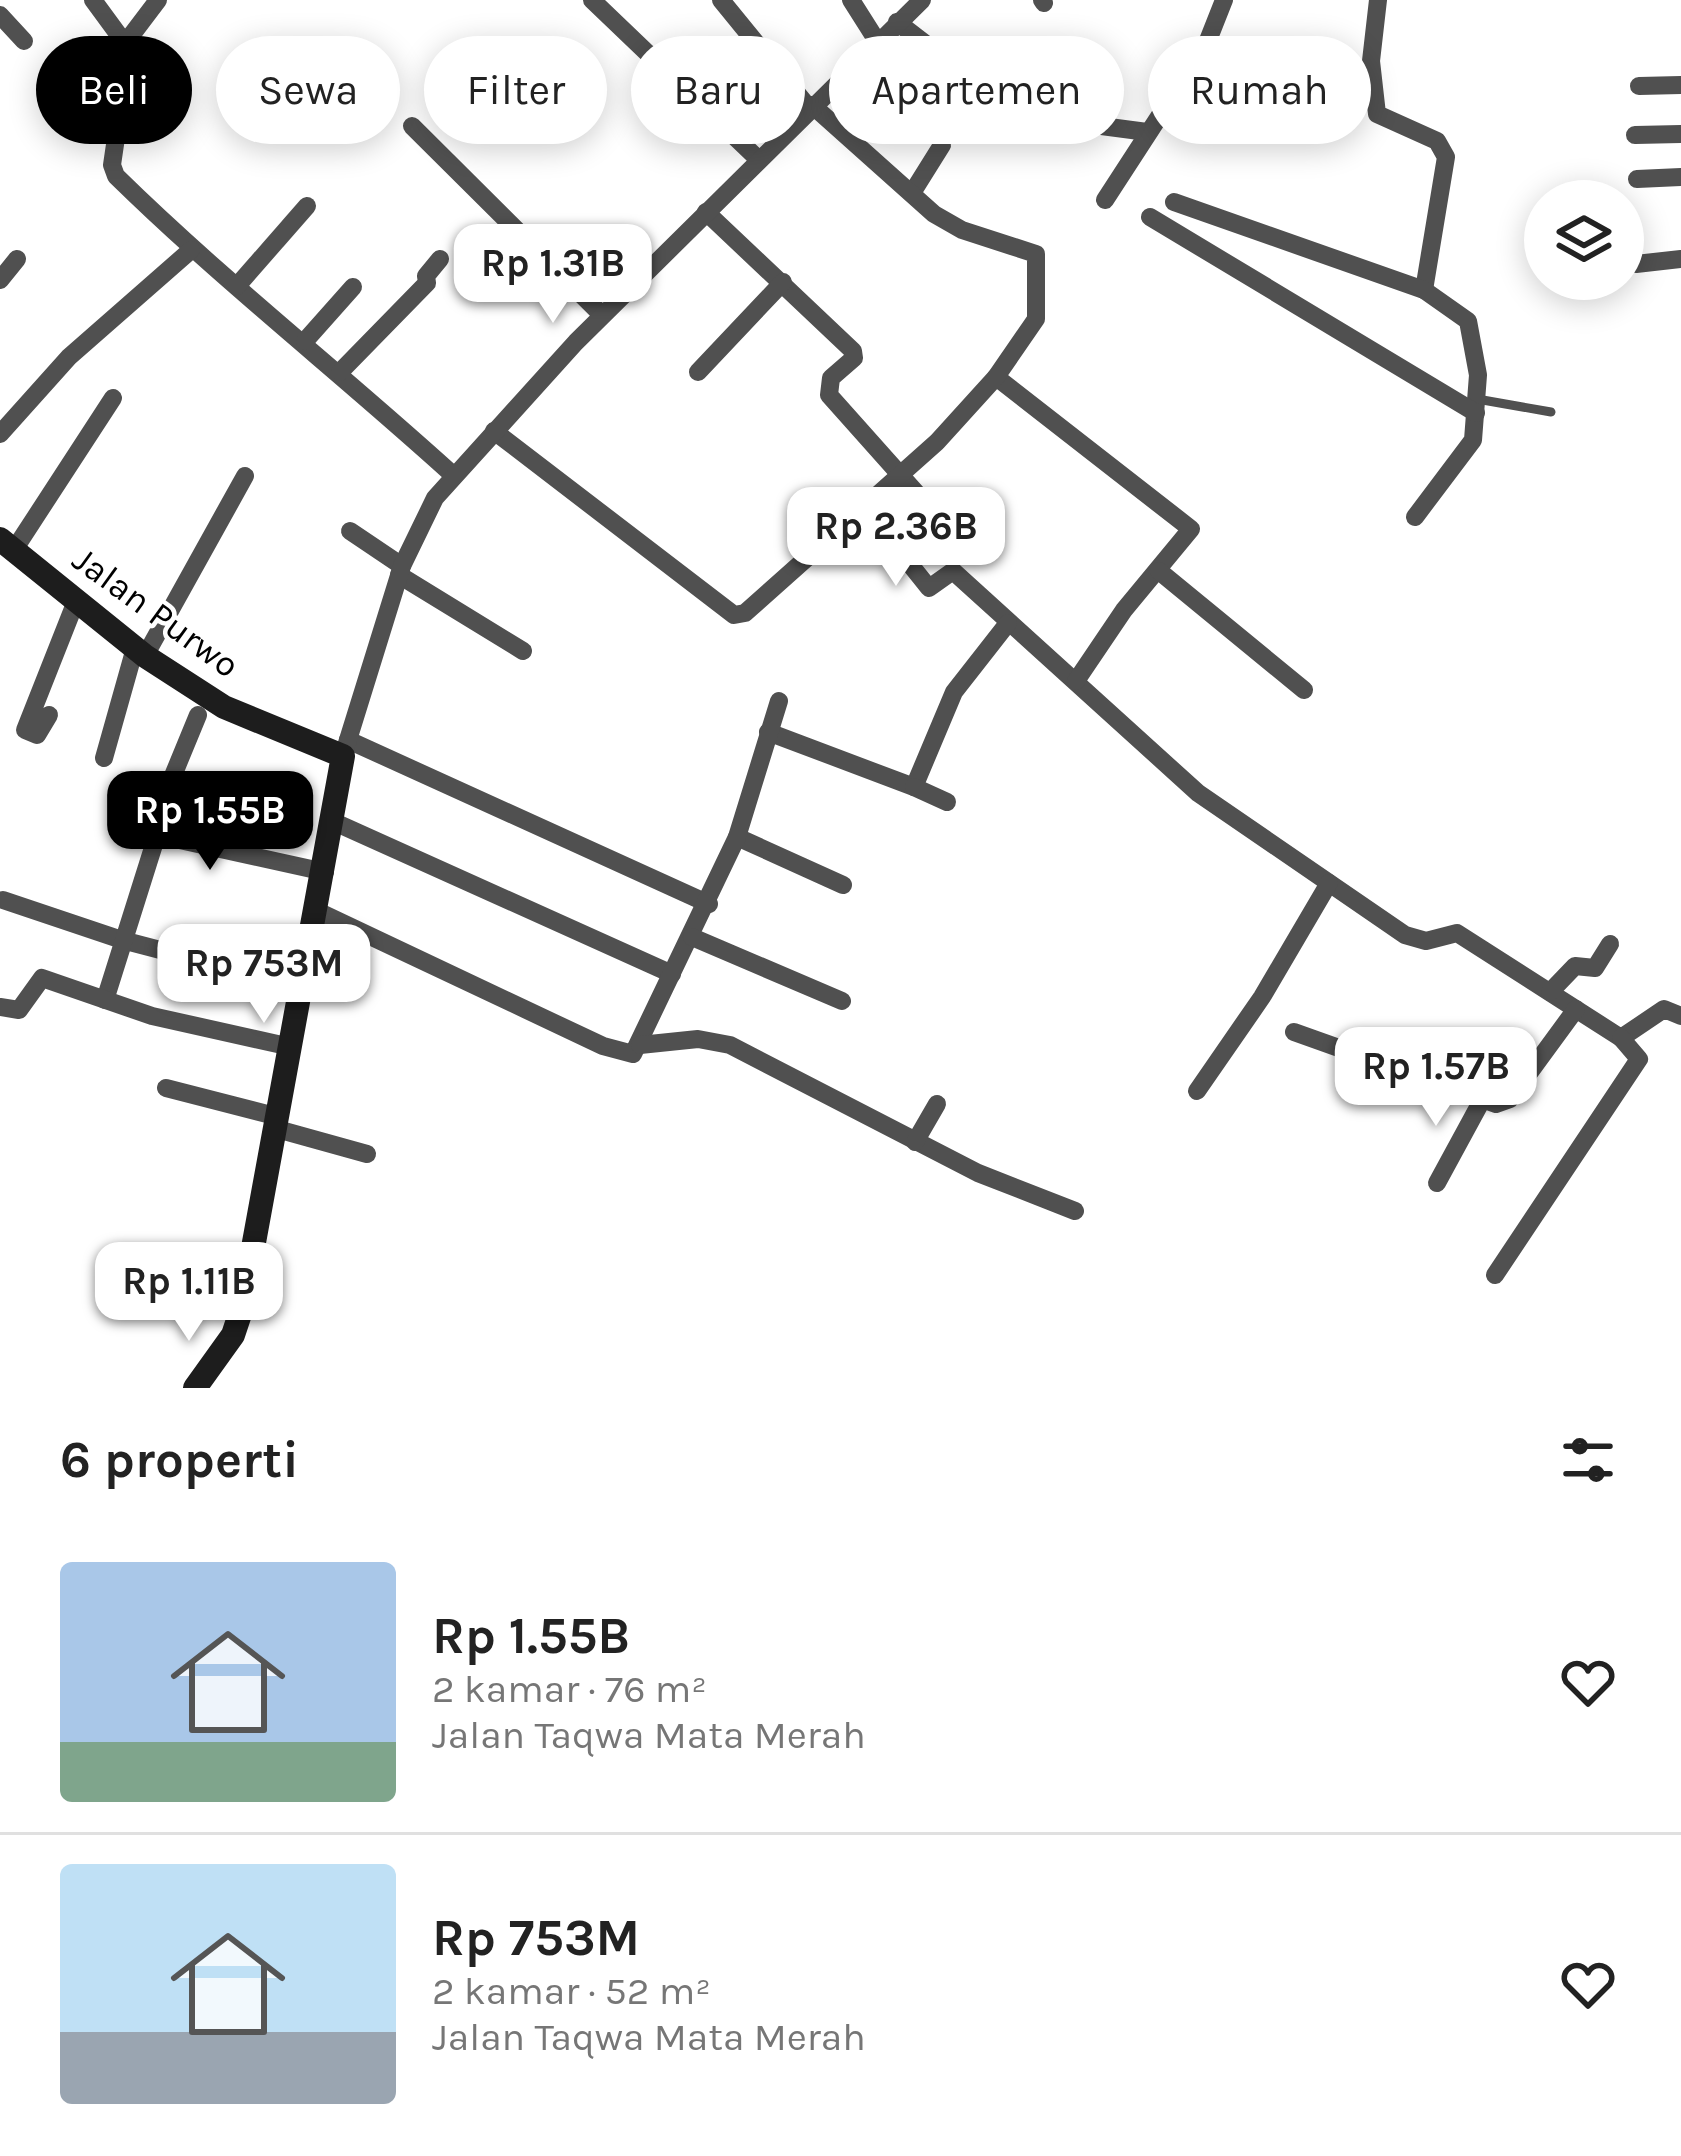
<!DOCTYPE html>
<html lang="id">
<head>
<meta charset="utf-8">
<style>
  body { margin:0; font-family:Karla,sans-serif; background:#f6f6f6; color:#222; height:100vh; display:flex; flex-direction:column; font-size:45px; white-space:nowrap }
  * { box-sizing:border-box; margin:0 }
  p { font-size:39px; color:#767676 }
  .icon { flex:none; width:66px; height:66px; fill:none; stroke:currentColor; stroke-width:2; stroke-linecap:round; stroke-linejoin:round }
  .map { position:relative; height:1388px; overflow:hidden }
  .drawer { display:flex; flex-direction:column; background:#fff; flex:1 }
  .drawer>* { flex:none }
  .guide { position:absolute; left:36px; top:36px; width:1611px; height:108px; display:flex; gap:24px }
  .tools { position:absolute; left:1524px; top:180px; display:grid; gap:24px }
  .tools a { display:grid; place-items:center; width:120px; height:120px; border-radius:50%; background:#fff; box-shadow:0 6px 30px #0003; font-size:60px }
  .price { position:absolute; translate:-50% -102px; padding:0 27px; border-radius:24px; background:#fff; color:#222; font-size:39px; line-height:78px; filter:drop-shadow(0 3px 6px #0008) }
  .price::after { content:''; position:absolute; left:50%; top:72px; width:36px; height:27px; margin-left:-18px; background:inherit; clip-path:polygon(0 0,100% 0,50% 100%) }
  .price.active { background:#000; color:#fff }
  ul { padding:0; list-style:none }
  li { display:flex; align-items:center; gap:36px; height:300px; padding:0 60px }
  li+li { border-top:3px solid #e0e0e0 }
  li span { display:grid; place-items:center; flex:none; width:336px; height:240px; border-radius:12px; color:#555 }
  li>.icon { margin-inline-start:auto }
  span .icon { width:144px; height:144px; fill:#fffc; stroke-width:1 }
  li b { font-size:51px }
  h2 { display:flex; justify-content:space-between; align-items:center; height:144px; padding:0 60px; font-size:51px }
  .tag { padding:0 42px; border-radius:54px; background:#fff; box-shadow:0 6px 30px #0003; font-size:42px; line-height:108px }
  .tag.active { background:#000; color:#fff }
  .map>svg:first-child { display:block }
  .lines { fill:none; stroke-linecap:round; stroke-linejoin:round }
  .lane { stroke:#505050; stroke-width:9 }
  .street { stroke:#505050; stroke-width:18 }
  .secondary { stroke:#1d1d1d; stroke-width:24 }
  .labels { text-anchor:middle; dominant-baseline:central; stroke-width:9; stroke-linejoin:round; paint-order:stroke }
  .street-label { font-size:36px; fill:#000; stroke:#fff }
</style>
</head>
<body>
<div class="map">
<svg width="1681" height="1388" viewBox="0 0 1681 1388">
  <rect width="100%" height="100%" fill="#fff"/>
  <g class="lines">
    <path class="lane" d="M1477 399 1551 412"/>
    <g class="street">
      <path d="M93 0 129 49 112 165 116 176C223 281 342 374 453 475"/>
      <path d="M592 0 758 159"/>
      <path d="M721 0 809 108"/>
      <path d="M851 0 877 41"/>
      <path d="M1042 0 1044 3"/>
      <path d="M1378 0 1371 61 1377 114 1437 141 1446 157 1424 290"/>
      <path d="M0 15 24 41"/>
      <path d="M897 22 1018 115 1147 132"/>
      <path d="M127 41 158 0"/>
      <path d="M58 62 119 120"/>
      <path d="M1639 86 1681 85"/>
      <path d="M412 126 602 315"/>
      <path d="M1635 135 1681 134"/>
      <path d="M1637 179 1681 177"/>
      <path d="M912 193 942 145"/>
      <path d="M1105 200 1207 43 1224 0"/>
      <path d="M1174 202 1424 290 1468 321 1478 375 1473 440 1415 517"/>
      <path d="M706 212 853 351 854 358 831 378 829 395 944 524 909 563 929 588 953 571 1198 793 1405 935 1426 941 1457 933 1621 1038 1664 1009 1681 1016"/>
      <path d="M1150 217 1476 413"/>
      <path d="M1636 264 1681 259"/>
      <path d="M0 280 17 259"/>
      <path d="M237 286 307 206"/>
      <path d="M305 341 353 287"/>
      <path d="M340 372 427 283 426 276 440 259"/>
      <path d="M698 372 783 282"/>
      <path d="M996 377 1191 529 1124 610 1076 681"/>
      <path d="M494 431 734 615 745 613 937 442 996 377 1036 319V254L962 230 934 214 812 105"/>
      <path d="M0 434 69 357 191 250"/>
      <path d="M350 531 402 566"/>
      <path d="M14 550 113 398"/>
      <path d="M1159 571 1304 690"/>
      <path d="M399 575 523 651"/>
      <path d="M145 656 245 476"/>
      <path d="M49 715 37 735 25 730 76 601"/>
      <path d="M768 732 914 787 954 692 1008 623"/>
      <path d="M348 740 709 904"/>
      <path d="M343 756 402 566 435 498 576 342 922 0"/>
      <path d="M104 758 135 648"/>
      <path d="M914 787 947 802"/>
      <path d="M332 821 672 974"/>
      <path d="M164 833 170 783 198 715"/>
      <path d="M737 837 843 885"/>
      <path d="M3 900 122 940 302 987"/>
      <path d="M317 911 603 1046 633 1054 737 837 779 701"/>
      <path d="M692 937 842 1001"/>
      <path d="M1550 992 1575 966 1595 968 1610 944"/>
      <path d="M105 1000 157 835 325 872"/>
      <path d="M0 1007 19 1010 42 978 152 1016 291 1047"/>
      <path d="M1294 1032 1496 1104 1510 1099 1576 1009"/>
      <path d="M640 1045 698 1039 730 1045 978 1173 1075 1211"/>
      <path d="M166 1088 279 1117"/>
      <path d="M1197 1091 1262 997 1329 883"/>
      <path d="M277 1129 367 1154"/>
      <path d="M915 1142 937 1104"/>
      <path d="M1437 1183 1481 1102"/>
      <path d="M1495 1275 1639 1059 1621 1038"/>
    </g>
    <path class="secondary" d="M0 539 145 656 224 707 343 756 242 1308 233 1335 195 1388"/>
  </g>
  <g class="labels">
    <g class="street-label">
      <text transform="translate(156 612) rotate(36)">Jalan Purwo</text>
    </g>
  </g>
</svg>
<div class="tools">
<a><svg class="icon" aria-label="layers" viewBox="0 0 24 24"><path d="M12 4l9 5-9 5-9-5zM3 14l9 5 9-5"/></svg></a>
</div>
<b class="price" style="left:553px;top:326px">Rp 1.31B</b>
<b class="price" style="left:896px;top:589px">Rp 2.36B</b>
<b class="price active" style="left:210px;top:873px">Rp 1.55B</b>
<b class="price" style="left:264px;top:1026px">Rp 753M</b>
<b class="price" style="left:1436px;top:1129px">Rp 1.57B</b>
<b class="price" style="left:189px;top:1344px">Rp 1.11B</b>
<div class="guide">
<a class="tag active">Beli</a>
<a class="tag">Sewa</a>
<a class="tag">Filter</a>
<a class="tag">Baru</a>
<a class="tag">Apartemen</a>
<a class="tag">Rumah</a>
</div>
</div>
<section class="drawer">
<h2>6 properti<svg class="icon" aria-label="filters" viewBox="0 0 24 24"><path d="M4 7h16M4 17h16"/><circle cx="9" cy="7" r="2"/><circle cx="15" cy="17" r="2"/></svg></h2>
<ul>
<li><span style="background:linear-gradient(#a9c7e8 75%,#7fa58c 0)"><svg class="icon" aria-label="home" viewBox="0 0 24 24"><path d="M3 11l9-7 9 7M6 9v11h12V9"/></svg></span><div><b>Rp 1.55B</b><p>2 kamar · 76 m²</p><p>Jalan Taqwa Mata Merah</p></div><svg class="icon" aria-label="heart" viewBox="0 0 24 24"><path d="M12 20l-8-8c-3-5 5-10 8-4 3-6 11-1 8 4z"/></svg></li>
<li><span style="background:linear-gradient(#bfe0f5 70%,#9aa5b1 0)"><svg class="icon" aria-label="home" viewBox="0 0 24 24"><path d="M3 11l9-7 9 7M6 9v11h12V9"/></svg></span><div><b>Rp 753M</b><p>2 kamar · 52 m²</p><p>Jalan Taqwa Mata Merah</p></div><svg class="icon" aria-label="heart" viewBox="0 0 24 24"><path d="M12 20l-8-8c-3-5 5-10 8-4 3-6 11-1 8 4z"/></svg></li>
</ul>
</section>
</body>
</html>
